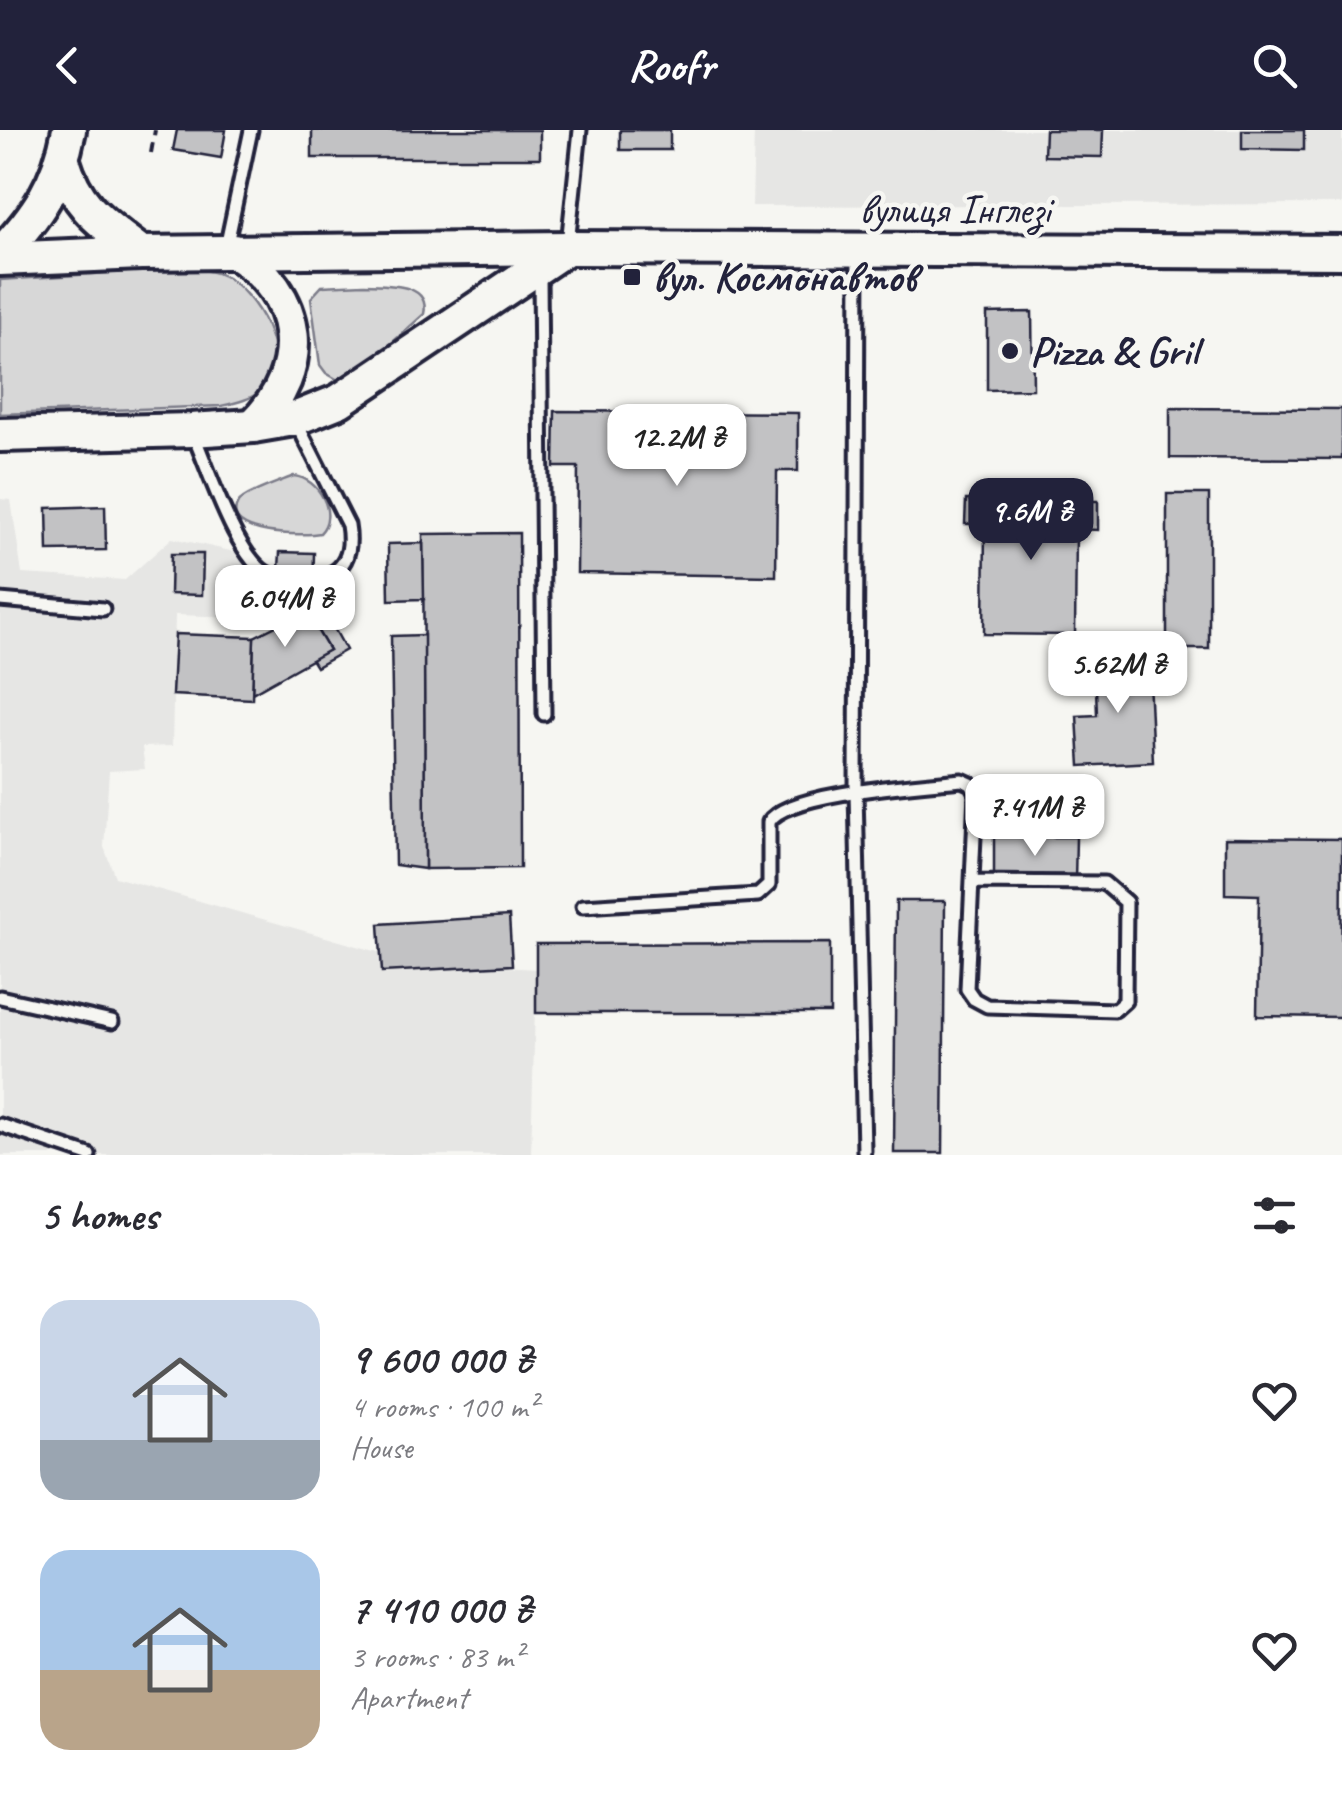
<!DOCTYPE html>
<html lang="en">
<head>
<meta charset="utf-8">
<style>
  body { margin:0; font-family:Caveat,sans-serif; background:#f2f2f3; color:#2b2b33; height:100vh; display:flex; flex-direction:column; font-size:38px; white-space:nowrap }
  * { box-sizing:border-box; margin:0 }
  p { font-size:32px; color:#7c7c81 }
  .icon { flex:none; width:55px; height:55px; fill:none; stroke:currentColor; stroke-width:2; stroke-linecap:round; stroke-linejoin:round }
  .map { position:relative; height:1025px; overflow:hidden }
  .sheet { display:flex; flex-direction:column; background:#fff; flex:1 }
  .sheet>* { flex:none }
  .price { position:absolute; translate:-50% -85px; padding:0 22px; border-radius:20px; background:#fff; color:#222; font-size:32px; line-height:65px; filter:drop-shadow(0 2px 5px #0008) }
  .price::after { content:''; position:absolute; left:50%; top:60px; width:30px; height:22px; margin-left:-15px; background:inherit; clip-path:polygon(0 0,100% 0,50% 100%) }
  .price.active { background:#22223b; color:#fff }
  ul { padding:0; list-style:none }
  li { display:flex; align-items:center; gap:30px; height:250px; padding:0 40px }
  li span { display:grid; place-items:center; flex:none; width:280px; height:200px; border-radius:30px; color:#555 }
  li>.icon { margin-inline-start:auto }
  span .icon { width:120px; height:120px; fill:#fffc; stroke-width:1 }
  li b { font-size:42px }
  h2 { display:flex; justify-content:space-between; align-items:center; height:120px; padding:0 40px; font-size:42px }
  header { display:flex; justify-content:space-between; align-items:center; height:130px; padding:0 40px; background:#22223b; color:#fff; font-size:45px; font-weight:700 }
  .map>svg:first-child { display:block }
  .built { fill:#e6e6e4 }
  .green { fill:#d7d7d7; stroke:#7c7c89; stroke-width:2.5 }
  .building { fill:#c2c2c4; stroke:#22223b; stroke-width:2.5 }
  .lines { fill:none; stroke-linecap:round; stroke-linejoin:round }
  .lane-casing { stroke:#22223b; stroke-width:19 }
  .secondary-casing { stroke:#22223b; stroke-width:40 }
  .path { stroke:#22223b; stroke-width:4; stroke-dasharray:10 8; stroke-linecap:butt }
  .lane { stroke:#f6f6f2; stroke-width:11 }
  .secondary { stroke:#f6f6f2; stroke-width:32 }
  .poi-dot { fill:#22223b; stroke:#f6f6f2; stroke-width:4 }
  .labels { text-anchor:middle; dominant-baseline:central; stroke-width:9; stroke-linejoin:round; paint-order:stroke }
  .street-label { font-size:42px; fill:#22223b; stroke:#f6f6f2 }
  .poi-label { font-size:42px; font-weight:bold; fill:#22223b; stroke:#f6f6f2; text-anchor:start }
</style>
</head>
<body>
<header><svg class="icon" aria-label="back" viewBox="0 0 24 24"><path d="M15 5l-7 7 7 7"/></svg>Roofr<svg class="icon" aria-label="search" viewBox="0 0 24 24"><circle cx="10" cy="10" r="6"/><path d="M15 15l6 6"/></svg></header>
<div class="map">
<svg width="1342" height="1025" viewBox="0 0 1342 1025">
  <rect width="100%" height="100%" fill="#f6f6f2"/>
  <filter id="ink" filterUnits="userSpaceOnUse"><feTurbulence type="fractalNoise" baseFrequency=".01" numOctaves="2"/><feDisplacementMap in="SourceGraphic" scale="20" xChannelSelector="R" yChannelSelector="G"/><feConvolveMatrix kernelMatrix="1 2 1 2 8 2 1 2 1" color-interpolation-filters="sRGB"/></filter>
  <g filter="url(#ink)">
    <g class="built">
      <path d="M754 0H1342V74L752 76Z"/>
      <path d="M0 369 11 370 22 444 125 450 172 408 244 424 241 487 175 485 172 616 142 617 145 639 109 641 104 717 115 747 410 831 536 839 531 1025H0Z"/>
    </g>
    <g class="green">
      <path d="M186 138C199 140 213 140 224 146 255 162 294 227 264 258 253 269 236 273 221 276L0 284V150Z"/>
      <path d="M364 154C385 155 431 152 424 184L355 246 338 250 326 243 320 235 311 168 322 156Z"/>
      <path d="M294 346C318 348 339 384 320 403 306 406 219 406 238 373 243 364 282 351 294 346Z"/>
    </g>
    <g class="building">
      <path d="M177 0H226L221 28 173 20Z"/>
      <rect x="312" y="0" width="228" height="28"/>
      <rect x="620" y="0" width="50" height="20"/>
      <path d="M1045 0H1103L1102 27 1044 26Z"/>
      <path d="M1242 0H1304V20L1242 19Z"/>
      <path d="M1032 182 1033 259 987 260V183Z"/>
      <path d="M1170 278 1342 279V329L1170 328Z"/>
      <path d="M555 281 798 283V341H777L776 446 577 443 578 337H554Z"/>
      <rect x="1167" y="364" width="42" height="155"/>
      <path d="M966 370 1098 371V400L1076 399 1075 505 984 504 985 394H965Z"/>
      <path d="M105 376 106 420 48 421 47 378Z"/>
      <path d="M519 403 520 738 425 739 423 404Z"/>
      <path d="M423 413 424 469 389 470 388 414Z"/>
      <path d="M280 422 314 423 313 460 346 520 316 537 311 529 329 520 306 481 287 490 277 472Z"/>
      <path d="M171 424H203L202 465 170 464Z"/>
      <path d="M306 481 329 520 252 563 254 507Z"/>
      <path d="M175 504 254 507 252 569 172 565Z"/>
      <path d="M424 505 425 739 395 735 391 506Z"/>
      <path d="M1148 529 1153 632 1080 636 1077 586 1097 585 1095 532Z"/>
      <path d="M994 707H1076L1075 751H994Z"/>
      <path d="M1225 708 1342 709 1341 887 1257 886 1259 765 1225 764Z"/>
      <path d="M896 771H945L943 1023H894Z"/>
      <path d="M509 786 512 835 382 842 379 794Z"/>
      <path d="M830 813V883H536V814Z"/>
    </g>
    <g class="lines">
      <defs>
        <g id="lane">
          <path d="M568 114 580 0"/>
          <path d="M226 118 251 0"/>
          <path d="M858 122 856 661 864 1021"/>
          <path d="M540 144 544 584"/>
          <path d="M193 304C208 337 237 431 270 445 279 448 292 447 301 447 311 447 323 448 332 443 350 433 351 413 348 395L296 292"/>
          <path d="M0 470 103 479"/>
          <path d="M583 776 758 765 769 755V692C786 662 925 654 962 650L971 654 976 663 967 859 974 869 987 876 1115 880 1125 871 1126 772 1104 753 972 752"/>
          <path d="M0 867 112 892"/>
          <path d="M0 995 89 1025"/>
        </g>
        <g id="secondary">
          <path d="M63 31C77 79 104 94 141 123"/>
          <path d="M233 121C303 164 312 238 253 296"/>
          <path d="M0 125C37 86 59 54 69 0"/>
          <path d="M0 129 141 123 567 118 1342 122"/>
          <path d="M0 305 191 300 253 296 294 289 339 271 567 118"/>
        </g>
      </defs>
      <use href="#lane" class="lane-casing"/>
      <use href="#secondary" class="secondary-casing"/>
      <path class="path" d="M151 23 155 0"/>
      <use href="#lane" class="lane"/>
      <use href="#secondary" class="secondary"/>
    </g>
  </g>
  <g class="poi-dot">
    <rect x="622" y="137" width="20" height="20" rx="5"/>
    <circle cx="1010" cy="221" r="10"/>
  </g>
  <g class="labels">
    <g class="street-label">
      <text x="955" y="79">вулиця Інглезі</text>
    </g>
    <g class="poi-label">
      <text x="652" y="147">вул. Космонавтов</text>
      <text x="1030" y="221">Pizza &amp; Gril</text>
    </g>
  </g>
</svg>
<b class="price" style="left:677px;top:359px">12.2M ₴</b>
<b class="price active" style="left:1031px;top:433px">9.6M ₴</b>
<b class="price" style="left:285px;top:520px">6.04M ₴</b>
<b class="price" style="left:1118px;top:586px">5.62M ₴</b>
<b class="price" style="left:1035px;top:729px">7.41M ₴</b>
</div>
<section class="sheet">
<h2>5 homes<svg class="icon" aria-label="filters" viewBox="0 0 24 24"><path d="M4 7h16M4 17h16"/><circle cx="9" cy="7" r="2"/><circle cx="15" cy="17" r="2"/></svg></h2>
<ul>
<li><span style="background:linear-gradient(#c9d6e8 70%,#9aa5b1 0)"><svg class="icon" aria-label="home" viewBox="0 0 24 24"><path d="M3 11l9-7 9 7M6 9v11h12V9"/></svg></span><div><b>9 600 000 ₴</b><p>4 rooms · 100 m²</p><p>House</p></div><svg class="icon" aria-label="heart" viewBox="0 0 24 24"><path d="M12 20l-8-8c-3-5 5-10 8-4 3-6 11-1 8 4z"/></svg></li>
<li><span style="background:linear-gradient(#a9c7e8 60%,#b9a48a 0)"><svg class="icon" aria-label="home" viewBox="0 0 24 24"><path d="M3 11l9-7 9 7M6 9v11h12V9"/></svg></span><div><b>7 410 000 ₴</b><p>3 rooms · 83 m²</p><p>Apartment</p></div><svg class="icon" aria-label="heart" viewBox="0 0 24 24"><path d="M12 20l-8-8c-3-5 5-10 8-4 3-6 11-1 8 4z"/></svg></li>
</ul>
</section>
</body>
</html>
